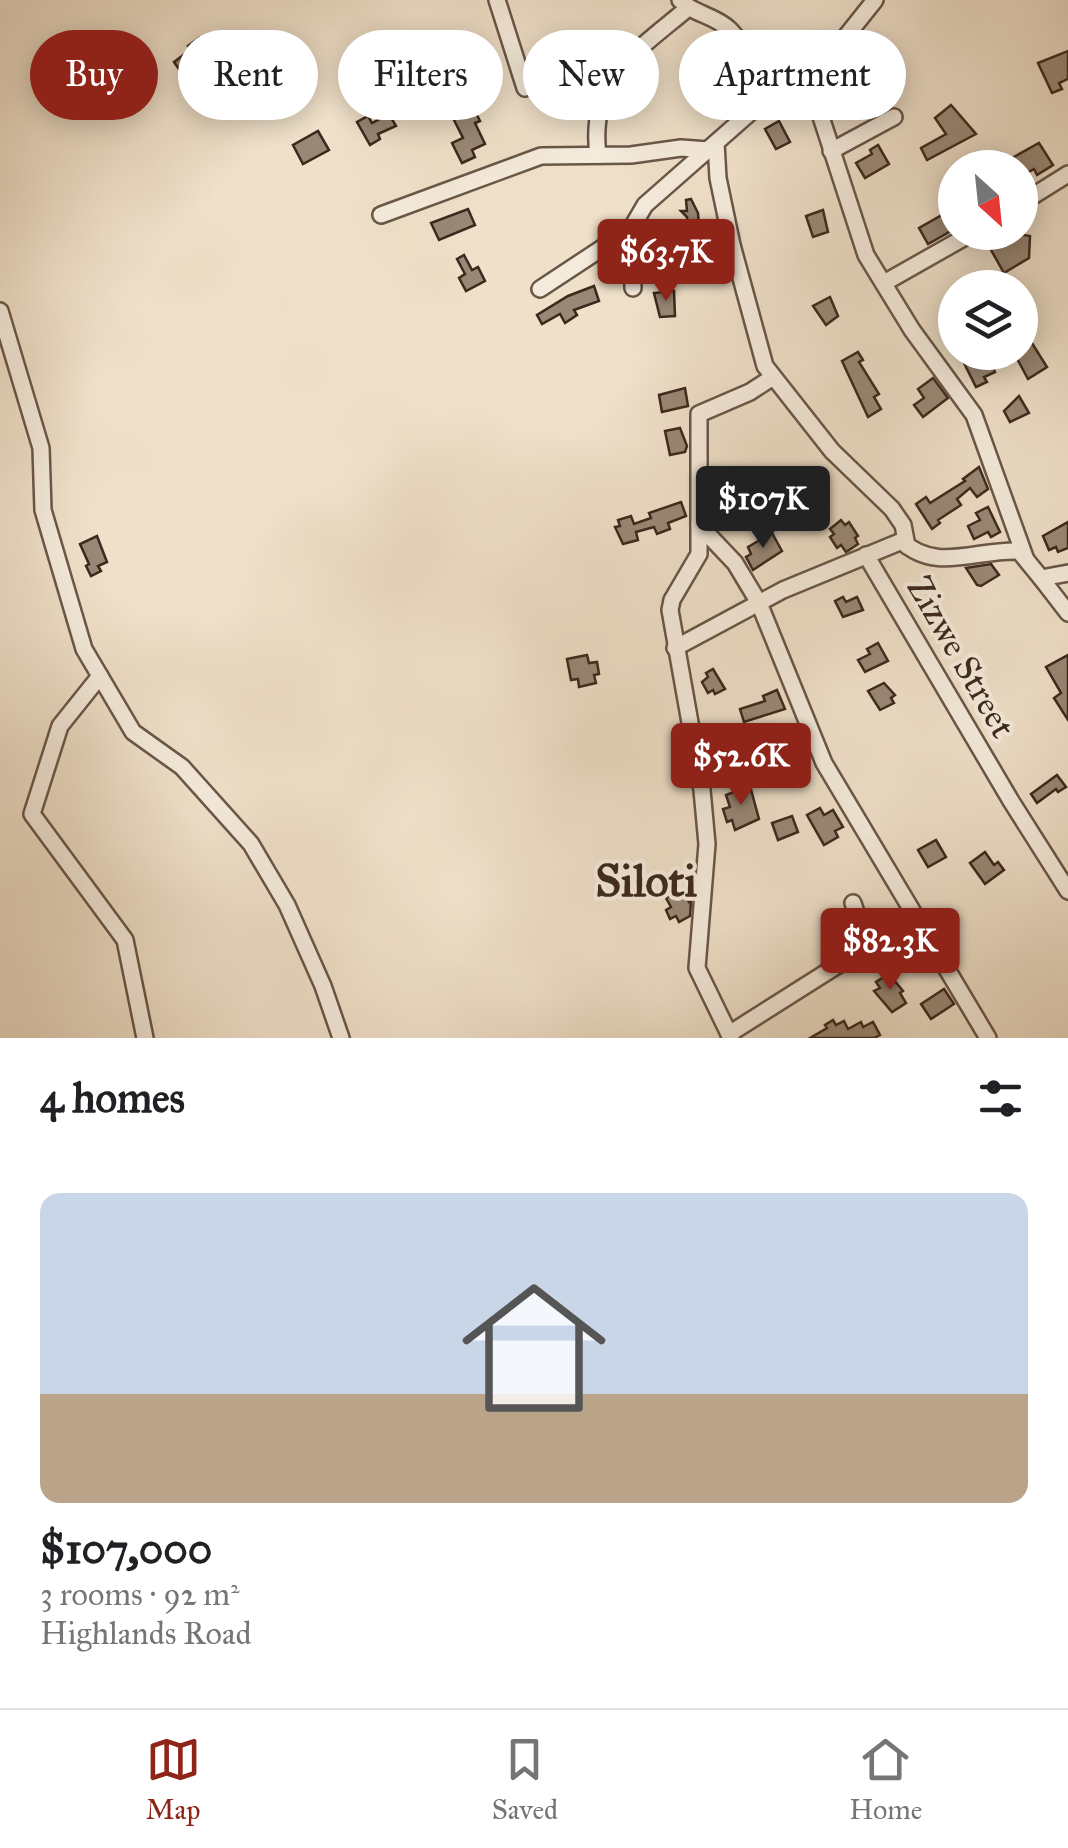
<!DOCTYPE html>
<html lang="en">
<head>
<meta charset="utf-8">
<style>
  body { margin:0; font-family:"IM FELL Great Primer",serif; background:#f2f2f2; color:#202124; height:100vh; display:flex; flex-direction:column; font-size:38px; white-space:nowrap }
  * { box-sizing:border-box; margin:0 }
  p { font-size:32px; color:#757577 }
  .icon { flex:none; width:55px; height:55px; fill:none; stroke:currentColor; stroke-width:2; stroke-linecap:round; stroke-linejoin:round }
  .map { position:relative; height:1038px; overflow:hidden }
  .sheet { display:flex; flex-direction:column; background:#fff; flex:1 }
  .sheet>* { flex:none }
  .guide { position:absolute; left:30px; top:30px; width:1010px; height:90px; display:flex; gap:20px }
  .needle { width:65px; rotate:153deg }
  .buttons { position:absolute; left:938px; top:150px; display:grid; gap:20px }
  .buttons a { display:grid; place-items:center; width:100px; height:100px; border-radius:50%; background:#fff; box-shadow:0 5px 25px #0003; font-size:50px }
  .price { position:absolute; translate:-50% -85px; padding:0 22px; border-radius:10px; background:#8f2418; color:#fff; font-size:32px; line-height:65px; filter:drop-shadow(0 2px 5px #0008) }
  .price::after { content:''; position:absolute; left:50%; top:60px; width:30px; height:22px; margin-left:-15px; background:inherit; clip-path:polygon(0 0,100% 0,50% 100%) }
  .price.current { background:#222; color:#fff }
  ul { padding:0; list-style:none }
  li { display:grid; align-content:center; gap:20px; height:530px; padding:0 40px }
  li span { display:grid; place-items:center; height:310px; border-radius:20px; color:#555 }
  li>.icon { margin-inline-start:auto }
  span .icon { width:180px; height:180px; fill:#fffc; stroke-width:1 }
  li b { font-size:42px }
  h2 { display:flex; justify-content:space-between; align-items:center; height:120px; padding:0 40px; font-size:42px }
  .chip { padding:0 35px; border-radius:45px; background:#fff; box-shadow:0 5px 25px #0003; font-size:35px; line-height:90px }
  .chip.current { background:#8f2418; color:#fff }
  .tabs { display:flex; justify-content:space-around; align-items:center; height:140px; border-top:2px solid #e0e0e0; background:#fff; font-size:28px; color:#757577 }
  .tabs a { display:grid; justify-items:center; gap:5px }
  .tabs .current { color:#8f2418 }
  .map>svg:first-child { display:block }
  .building { fill:#998876; stroke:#3c281c; stroke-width:2.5 }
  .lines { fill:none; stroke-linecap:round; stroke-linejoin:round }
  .minor-casing { stroke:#695647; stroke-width:20 }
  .minor { stroke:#f5ebdc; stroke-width:15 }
  .labels { text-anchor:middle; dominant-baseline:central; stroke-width:8; stroke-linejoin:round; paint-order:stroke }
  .street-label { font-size:35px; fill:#3c281c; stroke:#f5ebdc }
  .district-label { font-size:45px; font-weight:bold; fill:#3c281c; stroke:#f5ebdc }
</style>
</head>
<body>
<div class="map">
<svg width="1068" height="1038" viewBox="0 0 1068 1038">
  <rect width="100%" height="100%" fill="#efe0c9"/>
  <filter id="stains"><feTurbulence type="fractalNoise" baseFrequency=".002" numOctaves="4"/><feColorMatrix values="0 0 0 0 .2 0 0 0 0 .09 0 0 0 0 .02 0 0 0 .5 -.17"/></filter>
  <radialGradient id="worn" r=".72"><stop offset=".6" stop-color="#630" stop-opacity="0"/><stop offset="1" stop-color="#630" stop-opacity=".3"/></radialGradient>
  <g class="building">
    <path d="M199 38 217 64 207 71 201 63 183 75 174 62 190 50 188 46Z"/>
    <path d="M1068 51V79L1059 83 1062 89 1052 93 1038 63Z"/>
    <path d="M472 105 480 121 475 123 485 144 472 150 475 157 462 163 452 143 463 138 452 116Z"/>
    <path d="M951 105 976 134 927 160 921 148 946 134 935 118Z"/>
    <path d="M389 114 396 126 378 134 380 139 370 145 357 122 368 116 372 123Z"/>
    <path d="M779 121 790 142 776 149 765 129Z"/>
    <path d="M318 131 329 150 303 164 293 145Z"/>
    <path d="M1039 143 1053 165 1037 175 1034 169 1020 177V168H994Z"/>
    <path d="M878 145 889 164 865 178 856 163 872 154 870 150Z"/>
    <path d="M691 199 698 213 700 237 681 242 679 230 688 228 687 217 681 211H687L686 200Z"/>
    <path d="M468 209 475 225 439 240 431 223Z"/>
    <path d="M823 210 828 232 813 237 806 216Z"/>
    <path d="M942 215 951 231 928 244 919 228Z"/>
    <path d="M1017 234 1030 236 1029 258 1004 273 991 250Z"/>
    <path d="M464 255 472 270 478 267 485 281 466 291 459 278 465 274 457 259Z"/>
    <path d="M594 286 599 301 574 310 577 315 565 323 560 314 542 324 537 315 568 296Z"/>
    <path d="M674 291 675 316 660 317 654 293Z"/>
    <path d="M830 297 838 316 826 325 813 306Z"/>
    <path d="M1020 324 1047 367 1028 379 1014 353 993 367 995 372 984 377 987 382 976 387 963 361 977 354 980 360 995 352H1020Z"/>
    <path d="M858 352 863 360 859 362 879 394 874 397 881 409 868 417 842 361Z"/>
    <path d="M933 378 948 398 923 417 914 405 924 398 918 389Z"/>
    <path d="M685 388 688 406 662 412 659 395Z"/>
    <path d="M1019 396 1029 413 1010 422 1004 411Z"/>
    <path d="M680 428 687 446 685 452 670 455 665 431Z"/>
    <path d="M979 467 988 489 977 497 970 488 957 499 961 505 938 520 940 523 932 529 916 504 926 497 930 503 965 481 963 479Z"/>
    <path d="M681 502 686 516 668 523 670 529 657 534 654 527 636 532 638 540 623 544 615 527 620 526 618 520 631 516 634 524 651 518 649 513Z"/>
    <path d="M771 503 774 508 779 505 787 517 769 529 757 513Z"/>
    <path d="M988 507 1000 532 991 537 988 532 974 539 968 526 980 520 976 513Z"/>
    <path d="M841 520 845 525 849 522 858 536 855 538 858 544 846 552 841 545 837 548 830 537 834 534 830 529Z"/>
    <path d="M1068 522V548L1058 552 1056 547 1049 550 1043 536Z"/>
    <path d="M772 533 782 551 753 570 746 557 751 554 748 547Z"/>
    <path d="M97 536 107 562 98 566 101 571 91 576 86 566 89 564 80 544Z"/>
    <path d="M991 564 999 575 981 586 977 585 966 568Z"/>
    <path d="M843 597 846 602 857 597 863 610 843 617 835 601Z"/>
    <path d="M878 643 888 661 865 672 858 660 870 654 867 649Z"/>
    <path d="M587 655 589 663 597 662 599 674 594 675 596 683 579 687 578 679 571 680 567 659Z"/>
    <path d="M1068 655V720L1054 698 1061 693 1046 667Z"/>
    <path d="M713 669 725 689 715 694 713 690 708 693 702 682 708 677 706 673Z"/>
    <path d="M884 683 895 695 891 698 894 703 880 710 868 691Z"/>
    <path d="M777 690 785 709 744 722 740 709 765 701 763 696Z"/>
    <path d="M742 745 747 762 723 769 718 753Z"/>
    <path d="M1057 775 1066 787 1058 792 1056 789 1037 803 1031 794Z"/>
    <path d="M750 786 759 819 735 830 732 820 727 822 723 809 730 807 726 795Z"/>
    <path d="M820 808 824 815 833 810 843 827 835 831 838 837 824 845 807 815Z"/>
    <path d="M792 816 798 832 778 840 772 823Z"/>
    <path d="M936 840 946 857 928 867 918 850Z"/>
    <path d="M985 852 994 865 998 862 1004 870 985 884 970 863Z"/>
    <path d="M682 890 689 902 691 901 690 916 679 922 676 916 670 919 666 910 671 907 666 898Z"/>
    <path d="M889 974 903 991 900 993 906 1003 892 1012 874 991 880 988 876 982Z"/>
    <path d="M944 989 954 1004 931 1019 921 1004Z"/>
    <path d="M833 1020 836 1025 844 1021 848 1029 861 1022 863 1027 873 1022 880 1035 874 1038H810L827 1028 825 1025Z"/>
  </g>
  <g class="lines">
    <defs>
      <g id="minor">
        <path d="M497 0 525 88"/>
        <path d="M680 0C693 14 714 15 729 29 747 46 757 75 776 95"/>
        <path d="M809 80 866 255 912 330 974 415 1025 557"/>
        <path d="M716 143 718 178 732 245 765 366 832 451 892 509 903 525 907 546"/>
        <path d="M831 151 894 117"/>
        <path d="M598 155C588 79 636 52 688 8"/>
        <path d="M1020 204 1068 174"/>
        <path d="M381 215 541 156 631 155 681 148 708 150"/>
        <path d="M884 283 974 232"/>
        <path d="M633 288 631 229 645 205 753 110 816 74 875 0"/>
        <path d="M540 289 631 229"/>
        <path d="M0 311 41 448 43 510 84 649 133 732 182 767 251 844 287 905 323 986 341 1038"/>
        <path d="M699 525 735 563 759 603 824 763 988 1038"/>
        <path d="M866 555 1011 801 1068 891"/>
        <path d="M1041 578 1068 613"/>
        <path d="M675 648 783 590 902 541C935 573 977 549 1019 551L1041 578 1068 573"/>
        <path d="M100 676 60 726 32 814 125 940 145 1038"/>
        <path d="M729 1034 857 953 863 934 853 903"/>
        <path d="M731 1038 697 968 707 844 702 790 670 610 672 600 699 554V414L750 392 773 377"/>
      </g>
    </defs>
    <use href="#minor" class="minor-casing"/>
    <use href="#minor" class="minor"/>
  </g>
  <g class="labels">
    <g class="street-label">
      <text transform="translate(961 657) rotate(60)">Zizwe Street</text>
    </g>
    <g class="district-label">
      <text x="646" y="880">Siloti</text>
    </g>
  </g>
  <rect width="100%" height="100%" filter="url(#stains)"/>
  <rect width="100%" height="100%" fill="url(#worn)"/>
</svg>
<div class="buttons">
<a><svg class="needle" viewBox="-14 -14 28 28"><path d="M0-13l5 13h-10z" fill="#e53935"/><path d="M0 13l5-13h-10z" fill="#757577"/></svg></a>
<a><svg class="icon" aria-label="layers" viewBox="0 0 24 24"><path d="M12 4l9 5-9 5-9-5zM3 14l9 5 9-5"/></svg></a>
</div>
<b class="price" style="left:666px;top:304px">$63.7K</b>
<b class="price current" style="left:763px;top:551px">$107K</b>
<b class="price" style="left:741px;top:808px">$52.6K</b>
<b class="price" style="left:890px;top:993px">$82.3K</b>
<div class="guide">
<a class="chip current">Buy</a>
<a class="chip">Rent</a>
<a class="chip">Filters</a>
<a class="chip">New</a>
<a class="chip">Apartment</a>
</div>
</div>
<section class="sheet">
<h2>4 homes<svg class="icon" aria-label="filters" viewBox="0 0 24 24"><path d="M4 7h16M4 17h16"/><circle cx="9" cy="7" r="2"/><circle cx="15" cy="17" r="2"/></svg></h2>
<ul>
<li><span style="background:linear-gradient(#c9d6e8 65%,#b9a48a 0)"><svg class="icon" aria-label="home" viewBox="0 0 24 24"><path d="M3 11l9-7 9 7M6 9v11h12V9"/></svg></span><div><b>$107,000</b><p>3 rooms · 92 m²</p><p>Highlands Road</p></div></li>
</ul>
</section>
<nav class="tabs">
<a class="current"><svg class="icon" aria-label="map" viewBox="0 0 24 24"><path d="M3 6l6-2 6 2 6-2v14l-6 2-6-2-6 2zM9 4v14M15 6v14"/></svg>Map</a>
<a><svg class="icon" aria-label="saved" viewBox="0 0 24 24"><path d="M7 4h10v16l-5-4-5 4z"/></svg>Saved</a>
<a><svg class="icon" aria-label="home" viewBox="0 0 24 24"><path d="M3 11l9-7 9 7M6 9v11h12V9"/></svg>Home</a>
</nav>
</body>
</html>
